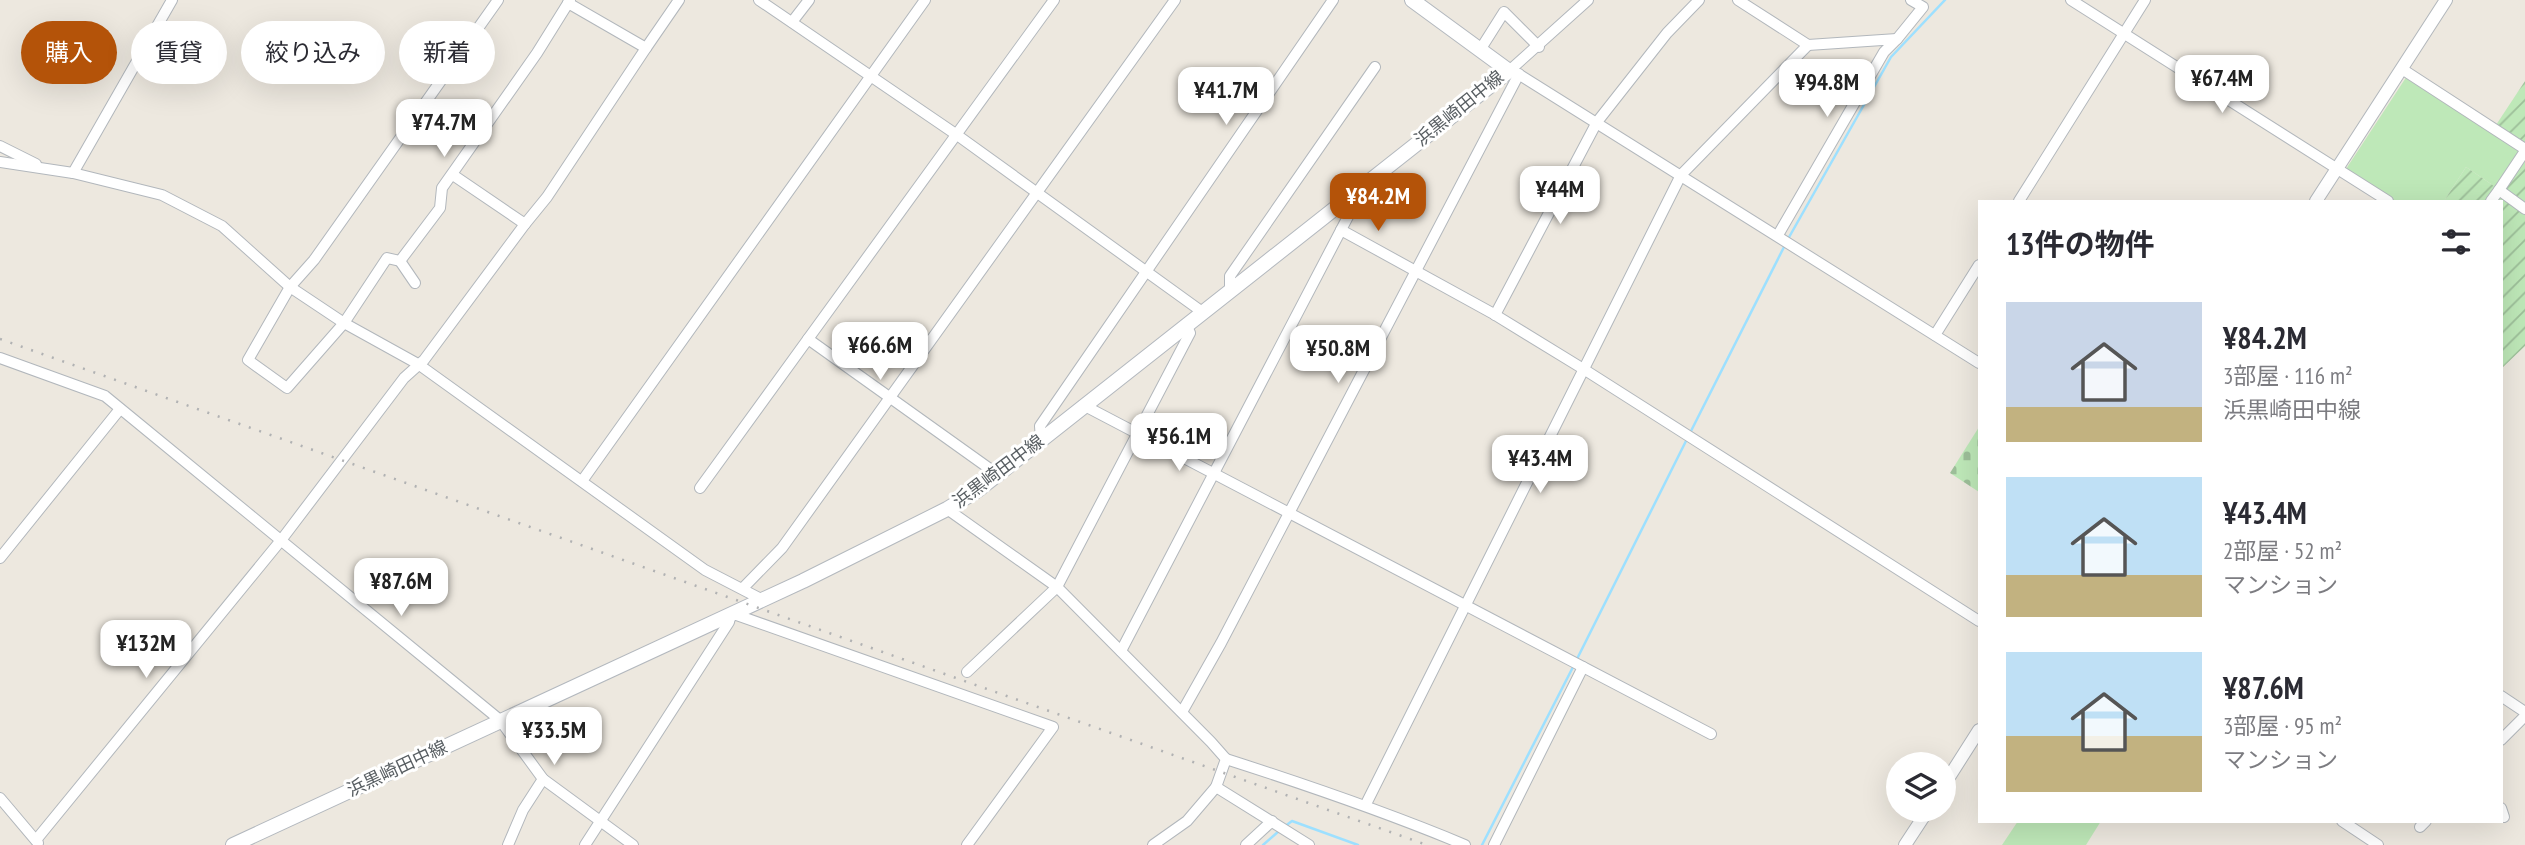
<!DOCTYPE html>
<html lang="ja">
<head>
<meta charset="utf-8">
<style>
  body { margin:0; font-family:"PT Sans Narrow","Noto Sans JP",sans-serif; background:#f7f7f7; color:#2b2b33; height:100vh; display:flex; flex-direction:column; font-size:26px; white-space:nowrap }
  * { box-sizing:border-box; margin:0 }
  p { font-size:23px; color:#7c7c81 }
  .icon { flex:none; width:38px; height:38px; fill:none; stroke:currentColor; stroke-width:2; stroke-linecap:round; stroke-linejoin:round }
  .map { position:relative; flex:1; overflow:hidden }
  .side { position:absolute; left:1978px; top:200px; width:525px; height:623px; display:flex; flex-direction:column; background:#fff; border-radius:0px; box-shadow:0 7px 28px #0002 }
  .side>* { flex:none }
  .banner { position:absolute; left:21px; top:21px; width:665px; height:63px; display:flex; gap:14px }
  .buttons { position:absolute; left:1886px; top:752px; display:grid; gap:14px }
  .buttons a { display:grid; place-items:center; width:70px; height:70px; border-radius:50%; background:#fff; box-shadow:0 7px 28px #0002; font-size:35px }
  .price { position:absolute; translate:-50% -60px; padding:0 16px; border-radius:14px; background:#fff; color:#222; font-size:23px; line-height:46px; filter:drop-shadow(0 2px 4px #0008) }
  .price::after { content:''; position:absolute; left:50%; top:42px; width:21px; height:16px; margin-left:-10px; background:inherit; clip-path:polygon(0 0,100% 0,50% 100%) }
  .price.active { background:#b45309; color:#fff }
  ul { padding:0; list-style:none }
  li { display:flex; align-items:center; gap:21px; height:175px; padding:0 28px }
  li span { display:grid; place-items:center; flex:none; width:196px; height:140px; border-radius:0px; color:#555 }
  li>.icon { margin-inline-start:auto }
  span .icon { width:84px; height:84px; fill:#fffc; stroke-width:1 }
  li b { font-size:30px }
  h2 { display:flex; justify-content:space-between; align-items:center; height:84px; padding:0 28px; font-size:30px }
  .chip { padding:0 24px; border-radius:32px; background:#fff; box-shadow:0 7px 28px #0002; font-size:24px; line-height:63px }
  .chip.active { background:#b45309; color:#fff }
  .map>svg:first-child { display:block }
  .green { fill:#bee8b8 }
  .cemetery { fill:url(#cemetery-stones) }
  .garden { fill:url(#garden-furrows) }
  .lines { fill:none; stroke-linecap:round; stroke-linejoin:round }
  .stream { stroke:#9de0ff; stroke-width:2.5 }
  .minor-casing { stroke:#b2b7bc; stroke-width:12 }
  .tertiary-casing { stroke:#b2b7bc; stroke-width:14 }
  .secondary-casing { stroke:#b3b8be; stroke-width:16 }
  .minor { stroke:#fff; stroke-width:10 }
  .tertiary { stroke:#fff; stroke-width:12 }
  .secondary { stroke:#fff; stroke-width:14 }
  .rail { stroke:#b1b2b3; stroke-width:2.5; stroke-dasharray:2 9; stroke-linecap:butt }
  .labels { text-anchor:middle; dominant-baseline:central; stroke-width:6; stroke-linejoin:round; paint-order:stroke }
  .street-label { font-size:18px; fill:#585e62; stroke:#fff }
</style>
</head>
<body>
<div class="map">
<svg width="2525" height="845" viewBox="0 0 2525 845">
  <defs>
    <pattern id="cemetery-stones" width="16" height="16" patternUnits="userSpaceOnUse" patternTransform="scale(1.75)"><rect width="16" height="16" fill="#bee8b8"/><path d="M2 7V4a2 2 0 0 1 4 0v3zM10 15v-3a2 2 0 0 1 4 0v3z" fill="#9dbf99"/></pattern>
    <pattern id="garden-furrows" width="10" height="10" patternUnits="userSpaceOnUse" patternTransform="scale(1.75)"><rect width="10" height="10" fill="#bee8b8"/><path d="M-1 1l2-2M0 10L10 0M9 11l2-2" fill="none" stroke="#9dbf99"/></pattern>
  </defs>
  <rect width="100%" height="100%" fill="#ede8df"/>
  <g class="green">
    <path d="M2407 76 2521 151 2497 188 2466 167 2444 201H2395L2346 169Z"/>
    <path d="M2018 821H2101L2086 845H2002Z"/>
  </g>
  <path class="cemetery" d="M1979 427V492L1950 473Z"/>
  <g class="garden">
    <path d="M2525 81V146L2496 125Z"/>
    <path d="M2525 157V346L2501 369V201H2495Z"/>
    <path d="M2466 167 2497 188 2487 201H2444Z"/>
  </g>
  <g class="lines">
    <g class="stream">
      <path d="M1788 239 1891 57 1945 0"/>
      <path d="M1690 433 1785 245"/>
      <path d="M1576 661 1687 439"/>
      <path d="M1284 827 1292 821 1358 845"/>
      <path d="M1263 845 1279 831"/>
      <path d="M1482 845 1573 667"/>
    </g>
    <defs>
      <g id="minor">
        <path d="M498 0 314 260 290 287 248 360 287 388 344 323 387 258 400 261 440 208 442 188 537 53 570 0"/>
        <path d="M759 0 957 135 1201 311"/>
        <path d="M2071 0 2388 201"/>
        <path d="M568 3 646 48 679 0"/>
        <path d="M792 22 809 0"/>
        <path d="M1897 39 1923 7 1911 0"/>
        <path d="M1480 50 1504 12 1539 47"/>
        <path d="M2402 69 2525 149"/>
        <path d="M1509 71 1588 0"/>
        <path d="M1515 72 1979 363"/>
        <path d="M0 146 36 164"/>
        <path d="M0 162 73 173 162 195 222 226 290 287 344 323 418 364 705 570 761 599"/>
        <path d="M73 173 172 0"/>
        <path d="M453 175 525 224 547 197 646 48"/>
        <path d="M2499 190 2525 151"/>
        <path d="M1354 192V205L1341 230 1492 313 1585 370 1979 621"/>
        <path d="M2019 201 2145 0"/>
        <path d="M2491 201 2499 190 2525 209"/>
        <path d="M1778 235 1884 52 1897 39 1808 45"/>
        <path d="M400 261 415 283"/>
        <path d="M1230 289V276L1375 67"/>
        <path d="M1495 315 1597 122 1667 33 1699 0"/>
        <path d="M1935 335 1979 265"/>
        <path d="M808 339 1054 0"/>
        <path d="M0 358 105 396 500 720 543 779 633 845"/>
        <path d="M1083 405 1711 734"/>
        <path d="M1041 439 1040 426 1333 0"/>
        <path d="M582 481 925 0"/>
        <path d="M700 488 808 339 997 474"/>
        <path d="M947 509 1057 587 1211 742 1226 759 1216 787"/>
        <path d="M0 558 120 409"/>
        <path d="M743 588 782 548 1175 0"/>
        <path d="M1121 651 1341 230"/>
        <path d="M967 672 1057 587 1190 333 1186 324"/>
        <path d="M2501 696 2525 712"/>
        <path d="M1182 712 1221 643 1519 74"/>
        <path d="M2501 740 2525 716"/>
        <path d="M1226 759C1307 785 1386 812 1465 845"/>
        <path d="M0 798 38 843"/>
        <path d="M1366 804 1681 175 1808 45 1738 0"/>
        <path d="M2501 808 2504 817"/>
        <path d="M2342 821 2378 845"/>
        <path d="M2420 827 2426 821"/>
        <path d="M36 840 282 539 404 378 424 360 525 224"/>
        <path d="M508 845 523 810 543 779"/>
        <path d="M585 845 729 622 731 613 1053 727 967 845"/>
        <path d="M1153 845 1187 821 1216 787 1309 845"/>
        <path d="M1246 845 1272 821"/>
        <path d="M1494 845 1583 667"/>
      </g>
      <g id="tertiary">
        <path d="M2316 201 2446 0"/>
        <path d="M1944 785 1979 730"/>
        <path d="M1905 845 1928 810"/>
      </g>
      <path id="secondary" d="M233 845 803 581 947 509 978 490 1509 71 1412 0"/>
    </defs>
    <use href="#minor" class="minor-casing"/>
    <use href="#tertiary" class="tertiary-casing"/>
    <use href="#secondary" class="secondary-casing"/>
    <use href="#minor" class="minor"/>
    <use href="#tertiary" class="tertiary"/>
    <use href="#secondary" class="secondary"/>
    <path class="rail" d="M0 339 1427 845"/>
  </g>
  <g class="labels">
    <g class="street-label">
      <text transform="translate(1459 108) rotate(-39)">浜黒崎田中線</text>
      <text transform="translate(998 471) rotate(-37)">浜黒崎田中線</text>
      <text transform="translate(397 768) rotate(-25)">浜黒崎田中線</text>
    </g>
  </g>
</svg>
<div class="buttons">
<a><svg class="icon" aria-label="layers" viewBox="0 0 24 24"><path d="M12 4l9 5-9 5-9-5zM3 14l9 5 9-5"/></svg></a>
</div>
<b class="price" style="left:2222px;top:115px">¥67.4M</b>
<b class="price" style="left:1827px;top:119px">¥94.8M</b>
<b class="price" style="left:1226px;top:127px">¥41.7M</b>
<b class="price" style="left:444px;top:159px">¥74.7M</b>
<b class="price" style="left:1560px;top:226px">¥44M</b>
<b class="price active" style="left:1378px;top:233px">¥84.2M</b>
<b class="price" style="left:880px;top:382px">¥66.6M</b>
<b class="price" style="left:1338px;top:385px">¥50.8M</b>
<b class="price" style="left:1179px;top:473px">¥56.1M</b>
<b class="price" style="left:1540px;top:495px">¥43.4M</b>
<b class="price" style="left:401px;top:618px">¥87.6M</b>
<b class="price" style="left:146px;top:680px">¥132M</b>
<b class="price" style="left:554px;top:767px">¥33.5M</b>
<div class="banner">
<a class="chip active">購入</a>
<a class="chip">賃貸</a>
<a class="chip">絞り込み</a>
<a class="chip">新着</a>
</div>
<section class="side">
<h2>13件の物件<svg class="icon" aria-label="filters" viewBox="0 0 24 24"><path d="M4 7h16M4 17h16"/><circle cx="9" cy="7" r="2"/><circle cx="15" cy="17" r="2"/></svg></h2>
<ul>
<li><span style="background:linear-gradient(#c9d6e8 75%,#c2b280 0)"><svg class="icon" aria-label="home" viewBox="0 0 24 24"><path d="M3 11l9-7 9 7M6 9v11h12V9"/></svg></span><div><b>¥84.2M</b><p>3部屋 · 116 m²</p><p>浜黒崎田中線</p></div></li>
<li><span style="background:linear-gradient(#bfe0f5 70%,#c2b280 0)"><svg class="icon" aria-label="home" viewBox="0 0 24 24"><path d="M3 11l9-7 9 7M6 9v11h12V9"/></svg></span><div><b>¥43.4M</b><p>2部屋 · 52 m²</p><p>マンション</p></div></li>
<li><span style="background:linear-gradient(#bfe0f5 60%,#c2b280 0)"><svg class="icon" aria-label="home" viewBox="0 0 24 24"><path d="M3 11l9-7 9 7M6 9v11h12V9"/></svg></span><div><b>¥87.6M</b><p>3部屋 · 95 m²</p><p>マンション</p></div></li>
</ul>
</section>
</div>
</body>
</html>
